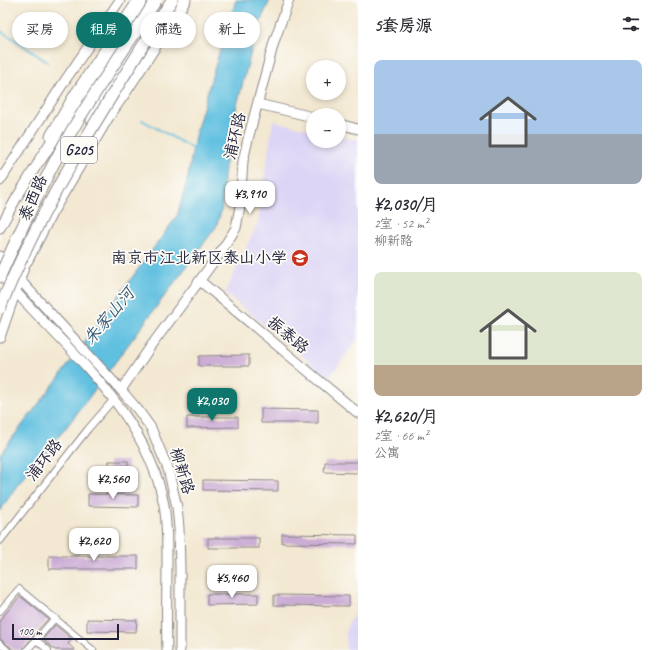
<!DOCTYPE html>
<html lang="zh">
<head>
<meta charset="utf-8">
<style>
  body { margin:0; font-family:Caveat,"LXGW WenKai TC",sans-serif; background:#f7f7f7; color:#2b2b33; height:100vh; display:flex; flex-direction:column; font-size:15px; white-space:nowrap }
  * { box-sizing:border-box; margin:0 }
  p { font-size:13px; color:#7c7c81 }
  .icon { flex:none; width:22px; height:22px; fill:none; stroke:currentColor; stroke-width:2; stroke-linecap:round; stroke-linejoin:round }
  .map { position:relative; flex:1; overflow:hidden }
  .details { display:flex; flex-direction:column; background:#fff; width:300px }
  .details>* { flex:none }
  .guide { position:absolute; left:12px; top:12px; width:286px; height:36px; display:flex; gap:8px }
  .controls { position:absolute; left:306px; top:60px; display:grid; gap:8px }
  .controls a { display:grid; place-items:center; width:40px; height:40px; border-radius:50%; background:#fff; box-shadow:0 2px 6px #0003; font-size:20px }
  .scale { position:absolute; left:12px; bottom:10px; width:107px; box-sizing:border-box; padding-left:4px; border:2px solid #22223b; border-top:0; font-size:11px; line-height:14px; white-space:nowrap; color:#22223b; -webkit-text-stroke:3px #fdfcf7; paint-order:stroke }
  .price { position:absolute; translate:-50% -34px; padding:0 9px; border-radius:8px; background:#fff; color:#222; font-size:13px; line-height:26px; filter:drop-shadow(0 1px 2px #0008) }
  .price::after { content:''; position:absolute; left:50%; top:24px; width:12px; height:9px; margin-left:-6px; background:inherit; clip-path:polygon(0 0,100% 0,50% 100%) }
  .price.active { background:#0f766e; color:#fff }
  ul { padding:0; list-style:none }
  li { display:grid; align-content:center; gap:8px; height:212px; padding:0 16px }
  li span { display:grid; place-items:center; height:124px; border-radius:8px; color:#555 }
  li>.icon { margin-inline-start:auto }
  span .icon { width:72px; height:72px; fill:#fffc; stroke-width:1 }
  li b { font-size:17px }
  h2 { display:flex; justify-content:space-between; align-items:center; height:48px; padding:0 16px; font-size:17px }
  .pill { padding:0 14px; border-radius:18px; background:#fff; box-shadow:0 2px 6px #0003; font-size:14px; line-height:36px }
  .pill.active { background:#0f766e; color:#fff }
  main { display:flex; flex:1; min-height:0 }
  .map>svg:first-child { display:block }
  .built { fill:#ddd5f6 }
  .water { fill:#61c0e0; stroke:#42718e }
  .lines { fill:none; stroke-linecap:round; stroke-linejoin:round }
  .stream { stroke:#61c0e0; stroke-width:2 }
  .building { fill:#cbacd5 }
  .street-casing { stroke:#8a8586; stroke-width:8 }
  .secondary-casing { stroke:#8a8586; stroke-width:11 }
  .highway-casing { stroke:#8a8586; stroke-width:13 }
  .street { stroke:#fff; stroke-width:6 }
  .secondary { stroke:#fff; stroke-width:9 }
  .highway { stroke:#fff; stroke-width:11 }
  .highway-bridge-casing { stroke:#8a8586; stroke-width:13; stroke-linecap:butt }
  .highway-bridge { stroke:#fff; stroke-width:11 }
  .labels { text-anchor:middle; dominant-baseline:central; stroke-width:3.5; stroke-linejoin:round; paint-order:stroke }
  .shield { fill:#fdfcf7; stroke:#646373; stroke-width:1 }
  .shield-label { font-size:15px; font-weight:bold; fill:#22223b }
  .street-label { font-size:16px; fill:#22223b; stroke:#fdfcf7 }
  .poi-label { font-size:16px; fill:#22223b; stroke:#fdfcf7; text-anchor:end }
  .water-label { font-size:17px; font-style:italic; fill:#385975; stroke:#fdfcf7 }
</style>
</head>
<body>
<main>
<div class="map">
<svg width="358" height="650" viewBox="0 0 358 650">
  <rect width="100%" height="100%" fill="#fdfcf7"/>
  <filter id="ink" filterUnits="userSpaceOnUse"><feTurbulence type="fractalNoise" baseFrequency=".025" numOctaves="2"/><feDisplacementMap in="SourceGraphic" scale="8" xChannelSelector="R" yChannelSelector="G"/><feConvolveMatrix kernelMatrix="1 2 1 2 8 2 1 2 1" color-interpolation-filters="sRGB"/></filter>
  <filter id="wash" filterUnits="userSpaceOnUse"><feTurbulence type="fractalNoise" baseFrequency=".012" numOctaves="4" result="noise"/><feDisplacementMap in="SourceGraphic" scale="16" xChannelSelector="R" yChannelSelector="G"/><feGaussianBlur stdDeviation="0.9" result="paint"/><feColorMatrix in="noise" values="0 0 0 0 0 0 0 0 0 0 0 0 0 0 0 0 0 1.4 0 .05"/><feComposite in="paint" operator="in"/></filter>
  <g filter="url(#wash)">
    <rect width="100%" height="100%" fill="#f3e8d1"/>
    <g class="built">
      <path d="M273 121 313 130V141H339V136L358 140V339L329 378 225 293 258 222Z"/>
      <path d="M358 610V650H346V632L349 622Z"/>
    </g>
    <path class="water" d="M236 0H270L257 29 227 143 221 212 216 227 87 400 65 429 16 487 0 511V454L60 376 177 216 188 177 195 136 212 76Z"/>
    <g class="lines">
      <g class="stream">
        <path d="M0 31 14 39 47 62"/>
        <path d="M142 120 195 150"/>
      </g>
    </g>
    <g id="blocks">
      <g class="building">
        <path d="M249 355V366H199V356Z"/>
        <path d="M261 409 318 410V423H261Z"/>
        <path d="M187 417H238V427L187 428Z"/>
        <rect x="109" y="461" width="19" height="11"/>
        <path d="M325 462H358V473L324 472Z"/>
        <path d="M203 480 278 481V491L203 490Z"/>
        <path d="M88 494 138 495V507L88 506Z"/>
        <path d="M282 534 357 535V544L282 543Z"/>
        <rect x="208" y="538" width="51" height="10"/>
        <rect x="49" y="556" width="89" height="13"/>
        <path d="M207 594H258V604L207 605Z"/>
        <path d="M274 595 349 596V606L274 605Z"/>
        <path d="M20 596 48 619 35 633 23 650H14L0 639V620Z"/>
        <path d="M87 619 137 620 136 632 87 631Z"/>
        <path d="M55 625 72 639 68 644 75 650H55L43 639Z"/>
      </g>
    </g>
  </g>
  <g filter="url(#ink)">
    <use href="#blocks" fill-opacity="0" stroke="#8a8586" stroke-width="1"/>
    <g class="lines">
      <defs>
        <g id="street">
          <path d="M0 541 88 429 114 399"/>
          <path d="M0 611 19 589 93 650"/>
          <path d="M36 640 55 618"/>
          <path d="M0 644 7 650"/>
          <path d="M27 650 36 640 48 650"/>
        </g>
        <g id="secondary">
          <path d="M258 104 313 117"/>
          <path d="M91 120 116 76 159 11"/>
          <path d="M339 124 358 129"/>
          <path d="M50 136 74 95 138 0"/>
          <path d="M0 181 66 79 120 0"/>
          <path d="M0 228 17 197 40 160 42 155"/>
          <path d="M0 256 20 280 121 390 138 410 151 428 168 469 177 507 179 528 180 568V650"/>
          <path d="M0 274C60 345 146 408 164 505 167 523 167 541 167 559 167 589 166 620 167 650"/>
          <path d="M200 281 358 413"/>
          <path d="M0 337 29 253"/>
          <path d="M121 390 151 346 220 253 236 228 240 206 243 161 248 139 274 42 289 0"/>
        </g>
        <g id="highway">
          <path d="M40 160 144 0"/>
          <path d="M27 260 51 213 109 115 127 89 185 0"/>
        </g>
      </defs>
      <use href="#street" class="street-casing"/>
      <use href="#secondary" class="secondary-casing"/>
      <use href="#highway" class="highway-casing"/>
      <use href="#street" class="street"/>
      <use href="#secondary" class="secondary"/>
      <use href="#highway" class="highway"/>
      <defs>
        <g id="highway-bridge">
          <path d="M0 276C21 229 42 183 67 139 94 91 127 47 156 0"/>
          <path d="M0 308C44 199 109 99 172 0"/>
        </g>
      </defs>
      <use href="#highway-bridge" class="highway-bridge-casing"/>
      <use href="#highway-bridge" class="highway-bridge"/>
    </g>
  </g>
  <defs>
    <symbol id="school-disc" viewBox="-11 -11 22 22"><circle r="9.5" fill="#c8321e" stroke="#fdfcf7"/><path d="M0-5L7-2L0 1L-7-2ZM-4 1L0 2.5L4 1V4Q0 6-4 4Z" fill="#fff"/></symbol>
  </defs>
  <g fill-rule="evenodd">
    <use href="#school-disc" x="290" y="248" width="20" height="20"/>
  </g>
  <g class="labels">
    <rect class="shield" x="61" y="137" width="36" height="26" rx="3"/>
    <g class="shield-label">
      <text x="79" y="150">G205</text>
    </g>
    <g class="street-label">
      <text transform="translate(235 136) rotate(-77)">浦环路</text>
      <text transform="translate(33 198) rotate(-67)">泰西路</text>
      <text transform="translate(288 335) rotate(40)">振泰路</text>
      <text transform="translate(44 460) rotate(-52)">浦环路</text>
      <text transform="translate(182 471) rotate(73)">柳新路</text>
    </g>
    <g class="poi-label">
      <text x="287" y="258">南京市江北新区泰山小学</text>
    </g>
    <g class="water-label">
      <text transform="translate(109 316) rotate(-50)">朱家山河</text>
    </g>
  </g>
</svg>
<div class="controls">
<a>+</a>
<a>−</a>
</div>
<div class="scale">100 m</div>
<b class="price" style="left:250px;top:215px">¥3,910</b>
<b class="price active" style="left:212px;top:422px">¥2,030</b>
<b class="price" style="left:113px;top:500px">¥2,560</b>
<b class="price" style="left:94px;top:562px">¥2,620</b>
<b class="price" style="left:232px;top:599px">¥5,460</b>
<div class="guide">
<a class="pill">买房</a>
<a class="pill active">租房</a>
<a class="pill">筛选</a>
<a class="pill">新上</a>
</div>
</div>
<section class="details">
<h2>5套房源<svg class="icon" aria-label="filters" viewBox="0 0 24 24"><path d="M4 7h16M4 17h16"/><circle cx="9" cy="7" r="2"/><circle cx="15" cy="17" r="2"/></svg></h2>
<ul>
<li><span style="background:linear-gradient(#a9c7e8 60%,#9aa5b1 0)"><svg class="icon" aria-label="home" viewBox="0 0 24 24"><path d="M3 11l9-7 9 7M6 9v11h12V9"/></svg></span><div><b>¥2,030/月</b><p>2室 · 52 m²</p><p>柳新路</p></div></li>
<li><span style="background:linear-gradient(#dfe7d0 75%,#b9a48a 0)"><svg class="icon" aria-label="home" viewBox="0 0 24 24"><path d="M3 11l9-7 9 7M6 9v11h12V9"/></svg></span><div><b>¥2,620/月</b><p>2室 · 66 m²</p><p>公寓</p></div></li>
</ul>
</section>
</main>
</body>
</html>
